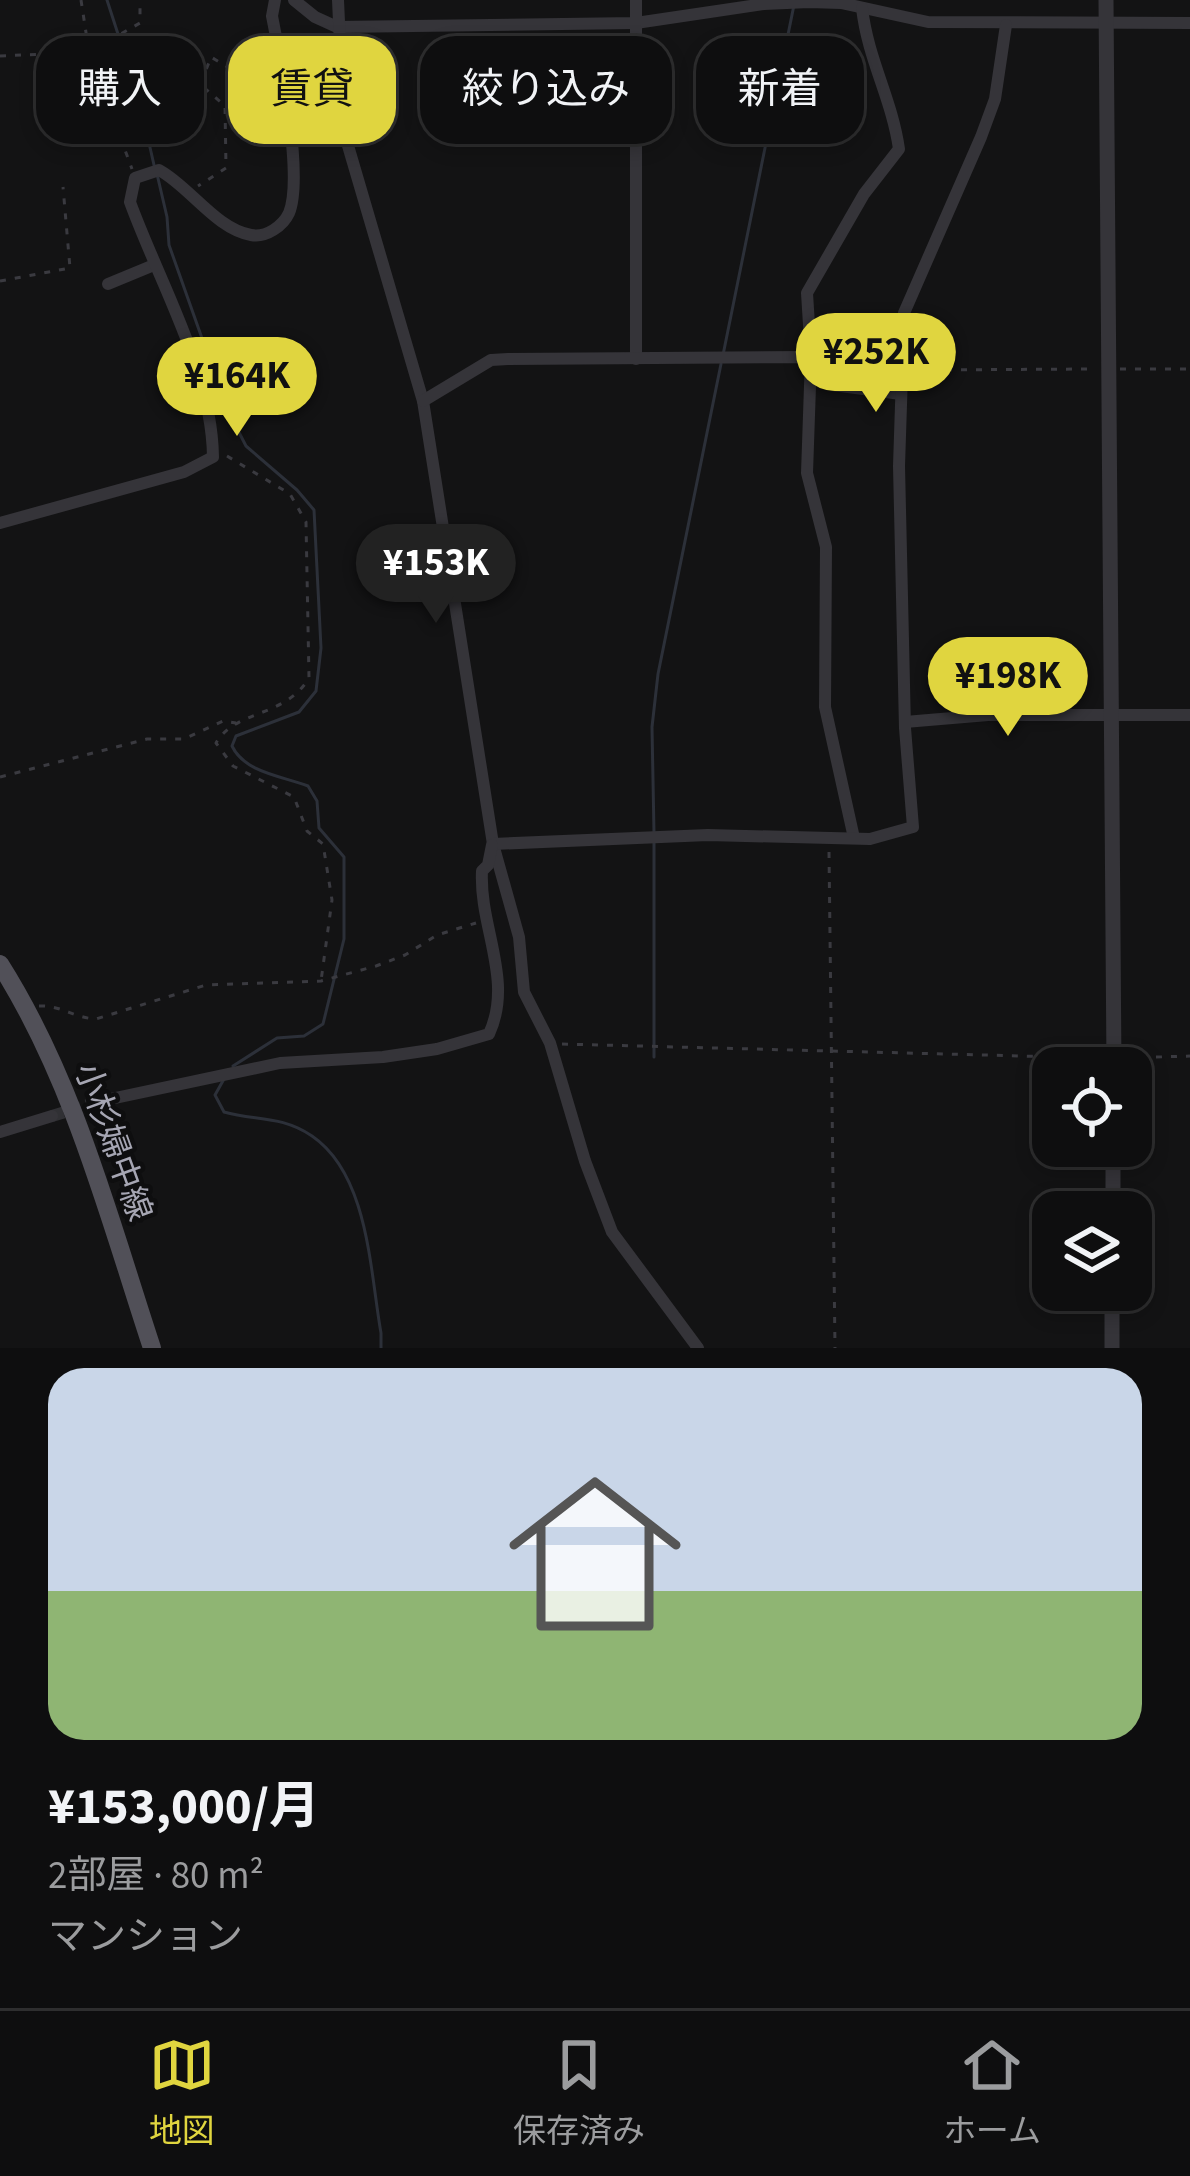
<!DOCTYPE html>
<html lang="ja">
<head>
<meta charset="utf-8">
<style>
  body { margin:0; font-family:"Source Sans 3","Noto Sans JP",sans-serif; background:#1c1c1d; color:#f1f3f6; height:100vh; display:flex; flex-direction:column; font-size:45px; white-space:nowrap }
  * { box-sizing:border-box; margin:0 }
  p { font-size:39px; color:#9b9c9e }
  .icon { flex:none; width:66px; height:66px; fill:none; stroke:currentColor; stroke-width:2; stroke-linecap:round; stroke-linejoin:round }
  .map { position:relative; height:1348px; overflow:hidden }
  .side { display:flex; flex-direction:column; background:#0e0e0f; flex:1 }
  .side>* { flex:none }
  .hud { position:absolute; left:36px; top:36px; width:1119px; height:108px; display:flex; gap:24px }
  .fabs { position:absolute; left:1032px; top:1047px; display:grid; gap:24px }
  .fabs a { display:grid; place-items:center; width:120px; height:120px; border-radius:24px; background:#0e0e0f; box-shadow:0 6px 18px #0003,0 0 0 3px #2e2e2f; font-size:60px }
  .price { position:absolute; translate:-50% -102px; padding:0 27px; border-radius:42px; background:#e0d53f; color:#111; font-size:39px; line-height:78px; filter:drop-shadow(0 3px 6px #0008) }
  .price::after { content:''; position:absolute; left:50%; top:72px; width:36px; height:27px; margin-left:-18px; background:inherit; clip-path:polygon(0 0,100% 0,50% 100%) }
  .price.active { background:#222; color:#fff }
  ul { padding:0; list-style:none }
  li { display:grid; align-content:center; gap:24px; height:636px; padding:0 48px }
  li+li { border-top:3px solid #2e2e2f }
  li span { display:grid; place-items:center; height:372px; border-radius:36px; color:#555 }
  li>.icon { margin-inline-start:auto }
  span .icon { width:216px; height:216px; fill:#fffc; stroke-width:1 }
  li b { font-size:51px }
  .pill { padding:0 42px; border-radius:36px; background:#0e0e0f; box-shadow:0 6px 18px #0003,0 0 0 3px #2e2e2f; font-size:42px; line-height:108px }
  .pill.active { background:#e0d53f; color:#111 }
  .menu { display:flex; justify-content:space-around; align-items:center; height:168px; border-top:3px solid #2e2e2f; background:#0e0e0f; font-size:33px; color:#9b9c9e }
  .menu a { display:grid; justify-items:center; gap:6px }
  .menu .active { color:#e0d53f }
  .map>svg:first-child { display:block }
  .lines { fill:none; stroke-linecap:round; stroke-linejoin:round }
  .stream { stroke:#2c3039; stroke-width:3 }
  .minor-tunnel { stroke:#303034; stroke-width:12; stroke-dasharray:12 6; stroke-linecap:butt }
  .path { stroke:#3a3a40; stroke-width:3; stroke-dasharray:6 9; stroke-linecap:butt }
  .minor { stroke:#353439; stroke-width:12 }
  .tertiary { stroke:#353439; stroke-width:15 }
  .primary { stroke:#515058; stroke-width:18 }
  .labels { text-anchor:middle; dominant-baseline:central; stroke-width:9; stroke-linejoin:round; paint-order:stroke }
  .street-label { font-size:33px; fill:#a6a6b3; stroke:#0e0e0f }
</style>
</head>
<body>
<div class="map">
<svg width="1190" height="1348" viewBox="0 0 1190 1348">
  <rect width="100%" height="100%" fill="#131314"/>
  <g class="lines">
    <g class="stream">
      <path d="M107 0 139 99 154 165"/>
      <path d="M157 174 167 217 169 245 227 409 246 446 297 490 314 510 321 648 316 691 299 712 236 736 232 746C245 773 282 776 308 786L317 801 319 828 344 857V939L323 1024 304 1036 277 1038 233 1066"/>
      <path d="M723 355 794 5"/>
      <path d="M654 833 652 727 658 674 721 364"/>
      <path d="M654 843V1057"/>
      <path d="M224 1079 215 1095 224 1112C255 1121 281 1115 312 1136 369 1175 370 1272 381 1333V1348"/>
    </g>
    <path class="minor-tunnel" d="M52 1116 101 1101"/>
    <g class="path">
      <path d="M81 0 89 52 140 23V0"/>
      <path d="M0 56 89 52 132 169"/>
      <path d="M93 61 133 53 200 84 225 106 226 168 198 186"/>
      <path d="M201 83 211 57 226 66 277 117"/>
      <path d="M0 281 70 268 63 187"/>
      <path d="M1120 369H1190"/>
      <path d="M916 370 1093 369"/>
      <path d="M227 456 290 494 306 522 309 678C285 718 236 709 216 743L233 766 294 797 307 831 323 844 332 900 321 981"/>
      <path d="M0 777 147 739H184L223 721 236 723"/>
      <path d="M829 852 835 1348"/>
      <path d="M39 1006C61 1005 74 1018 96 1019L206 985 321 981 376 966 405 955 437 935 476 923"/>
      <path d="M562 1044 1098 1058"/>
      <path d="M1126 1058 1190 1056"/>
    </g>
    <g class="minor">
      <path d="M294 0 315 17 337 27 636 23 764 4 809 2 841 3 928 22 1190 23"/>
      <path d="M338 0 344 132 423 401 493 844 519 937 524 992 550 1043 585 1161 612 1232 698 1348"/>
      <path d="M108 284 154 265"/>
      <path d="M636 359V0"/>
      <path d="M423 401 491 360 508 359 811 357 833 385 901 394"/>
      <path d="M0 523 184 472 213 457C212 371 159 282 130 202L135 178 159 170C189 186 216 229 251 235 266 238 283 226 289 213 304 177 280 57 272 16L275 0"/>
      <path d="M905 722 988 715H1190"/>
      <path d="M854 838 825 707 826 547 807 473 811 357 807 293 864 194 899 149C892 99 868 60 862 8"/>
      <path d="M493 844 708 835 870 839 913 827 905 728 899 466 904 313 981 137 995 99 1006 25"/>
      <path d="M101 1101 280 1063 383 1057 437 1049 489 1034C514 980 479 927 482 871L488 865 492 845"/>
      <path d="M0 1132 52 1116"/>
    </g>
    <g class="tertiary">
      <path d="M1106 0 1114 1068"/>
      <path d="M1113 1212V1146"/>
      <path d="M1112 1348V1290"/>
    </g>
    <path class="primary" d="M0 964C74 1081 109 1218 152 1348"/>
  </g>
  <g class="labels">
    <g class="street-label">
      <text transform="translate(113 1142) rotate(70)">小杉婦中線</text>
    </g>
  </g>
</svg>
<div class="fabs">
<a><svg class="icon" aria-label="locate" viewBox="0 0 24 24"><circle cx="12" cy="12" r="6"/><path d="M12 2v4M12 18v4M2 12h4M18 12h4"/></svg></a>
<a><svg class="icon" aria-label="layers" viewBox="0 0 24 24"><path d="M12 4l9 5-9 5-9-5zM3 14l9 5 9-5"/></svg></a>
</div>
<b class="price" style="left:876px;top:415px">¥252K</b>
<b class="price" style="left:237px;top:439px">¥164K</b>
<b class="price active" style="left:436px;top:626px">¥153K</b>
<b class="price" style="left:1008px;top:739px">¥198K</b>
<div class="hud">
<a class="pill">購入</a>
<a class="pill active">賃貸</a>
<a class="pill">絞り込み</a>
<a class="pill">新着</a>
</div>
</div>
<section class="side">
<ul>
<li><span style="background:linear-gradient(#c9d6e8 60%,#8fb573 0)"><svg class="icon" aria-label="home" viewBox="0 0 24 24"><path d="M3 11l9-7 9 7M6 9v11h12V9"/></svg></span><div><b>¥153,000/月</b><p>2部屋 · 80 m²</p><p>マンション</p></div></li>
</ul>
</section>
<nav class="menu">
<a class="active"><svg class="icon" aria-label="map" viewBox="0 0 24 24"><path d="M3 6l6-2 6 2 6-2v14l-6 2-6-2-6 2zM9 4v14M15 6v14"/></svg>地図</a>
<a><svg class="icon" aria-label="saved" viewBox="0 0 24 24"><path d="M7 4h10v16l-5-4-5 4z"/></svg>保存済み</a>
<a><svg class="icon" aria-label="home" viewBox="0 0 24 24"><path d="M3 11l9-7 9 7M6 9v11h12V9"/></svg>ホーム</a>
</nav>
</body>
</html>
